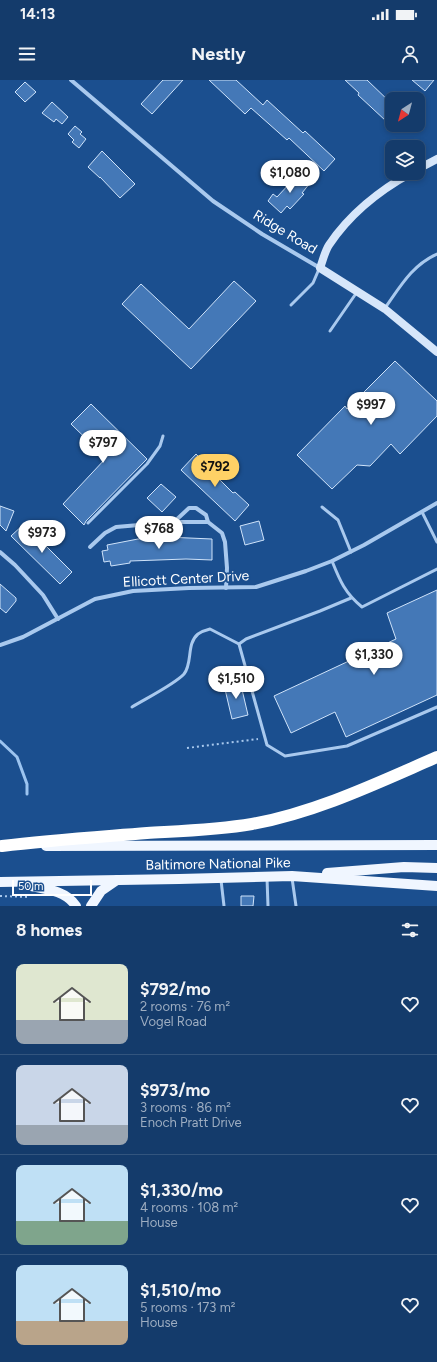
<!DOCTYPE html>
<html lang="en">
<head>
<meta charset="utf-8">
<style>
  body { margin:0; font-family:Figtree,sans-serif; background:#214673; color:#f1f3f6; height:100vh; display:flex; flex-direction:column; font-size:15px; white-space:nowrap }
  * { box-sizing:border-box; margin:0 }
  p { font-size:13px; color:#9dadc1 }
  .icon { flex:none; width:22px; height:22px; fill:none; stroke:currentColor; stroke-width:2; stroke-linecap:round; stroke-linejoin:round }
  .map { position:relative; height:826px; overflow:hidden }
  .drawer { display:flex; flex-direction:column; background:#143b6b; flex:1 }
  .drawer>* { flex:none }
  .needle { width:26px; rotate:216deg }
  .tools { position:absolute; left:385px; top:12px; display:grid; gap:8px }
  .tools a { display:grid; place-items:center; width:40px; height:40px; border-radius:8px; background:#143b6b; box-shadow:0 2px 6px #0003,0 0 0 1px #33557e; font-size:20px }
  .scale { position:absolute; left:12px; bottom:10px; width:80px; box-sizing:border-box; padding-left:4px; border:2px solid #fff; border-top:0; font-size:11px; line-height:14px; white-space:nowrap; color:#fff; -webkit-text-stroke:3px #1b4f8f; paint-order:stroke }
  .price { position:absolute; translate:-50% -34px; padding:0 9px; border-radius:14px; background:#fff; color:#222; font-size:13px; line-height:26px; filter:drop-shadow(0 1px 2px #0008) }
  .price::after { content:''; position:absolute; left:50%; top:24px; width:12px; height:9px; margin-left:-6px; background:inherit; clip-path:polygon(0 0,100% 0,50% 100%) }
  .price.selected { background:#ffd166; color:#111 }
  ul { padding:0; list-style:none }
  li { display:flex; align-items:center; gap:12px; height:100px; padding:0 16px }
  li+li { border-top:1px solid #33557e }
  li span { display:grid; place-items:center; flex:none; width:112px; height:80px; border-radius:8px; color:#555 }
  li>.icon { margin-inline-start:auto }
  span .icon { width:48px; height:48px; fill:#fffc; stroke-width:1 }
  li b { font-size:17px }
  h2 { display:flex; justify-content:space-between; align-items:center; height:48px; padding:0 16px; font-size:17px }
  .status { display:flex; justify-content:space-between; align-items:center; height:28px; padding:0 20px; background:#143b6b; direction:ltr }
  .status svg { height:11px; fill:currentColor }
  header { display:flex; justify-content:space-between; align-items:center; height:52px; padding:0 16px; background:#143b6b; font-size:18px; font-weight:700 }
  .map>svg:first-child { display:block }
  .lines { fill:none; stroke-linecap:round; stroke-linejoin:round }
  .stream { stroke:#9cc4f0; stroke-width:3 }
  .building { fill:#4478b7; stroke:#cfe3fa }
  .path { stroke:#a9c9ee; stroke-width:2; stroke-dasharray:2 3; stroke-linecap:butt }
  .lane { stroke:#a9c9ee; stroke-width:3 }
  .street { stroke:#a9c9ee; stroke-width:4 }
  .secondary { stroke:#d6e6fa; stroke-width:8 }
  .primary { stroke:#f0f6ff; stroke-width:10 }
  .highway { stroke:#fff; stroke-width:12 }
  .labels { text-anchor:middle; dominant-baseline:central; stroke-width:3.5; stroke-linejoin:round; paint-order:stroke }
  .street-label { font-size:14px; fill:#fff; stroke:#1b4f8f }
</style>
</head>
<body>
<div class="status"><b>14:13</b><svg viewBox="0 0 49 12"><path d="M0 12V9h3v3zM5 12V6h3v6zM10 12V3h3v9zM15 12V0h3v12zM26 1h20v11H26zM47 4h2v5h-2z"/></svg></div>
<header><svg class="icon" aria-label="menu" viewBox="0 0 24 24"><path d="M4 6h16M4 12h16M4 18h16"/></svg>Nestly<svg class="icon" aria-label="person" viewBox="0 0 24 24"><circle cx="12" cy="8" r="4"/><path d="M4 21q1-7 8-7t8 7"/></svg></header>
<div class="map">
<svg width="437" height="826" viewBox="0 0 437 826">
  <rect width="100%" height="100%" fill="#1b4f8f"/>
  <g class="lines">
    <path class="stream" d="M0 661 17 677 27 704V714"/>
  </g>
  <g class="building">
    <path d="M163 0H183L152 34 141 24Z"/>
    <path d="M209 0H236L263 25 267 20 303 53 305 51 335 79 324 91 289 58 287 60 251 28 245 34Z"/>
    <path d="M345 0H367L392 24V35L386 41 358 15 359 13Z"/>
    <path d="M412 0H434L425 11Z"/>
    <path d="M25 2 36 12 25 22 15 12Z"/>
    <path d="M52 22 68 37 62 44 56 39 54 42 42 33Z"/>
    <path d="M75 46 82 52 80 54 86 59 79 68 72 62 74 60 68 54Z"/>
    <path d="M102 71 135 104 120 118 100 97V98L88 87Z"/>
    <path d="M297 92 310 103 302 113 304 114 290 129 287 126 281 133 268 121 273 114 277 117 291 102 289 101Z"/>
    <path d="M234 201 256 221 191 289 122 224 141 204 189 249Z"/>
    <path d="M395 281 437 321V336L400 374 391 364 370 386 357 385 332 409 297 375 345 326 347 329Z"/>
    <path d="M91 324 147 379 86 441 84 445 63 424 106 378 71 344Z"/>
    <path d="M196 374 210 388 209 389 233 413 235 412 249 425 235 441 181 390Z"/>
    <path d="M161 404 176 417 162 432 147 418Z"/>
    <path d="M0 426 14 431 6 451 0 445Z"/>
    <path d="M259 441 264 460 245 465 240 446Z"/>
    <path d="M24 444 72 492 60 504 11 456Z"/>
    <path d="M166 457 212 459V480L186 479 130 481V483L111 486 110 481 104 482 102 471 108 470 107 465 138 459Z"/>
    <path d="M0 504 16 518V521L6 533 0 528Z"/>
    <path d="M437 510V615L346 657 335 632 291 653 274 616 396 559 387 533Z"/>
    <path d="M240 601 248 635 232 639 224 605Z"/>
    <path d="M241 816H254L253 826H241Z"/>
  </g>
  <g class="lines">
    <g class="path">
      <path d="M187 668 258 659"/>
      <path d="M0 816 29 817"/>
    </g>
    <g class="lane">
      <path d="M291 225 313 203 319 189"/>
      <path d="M385 228C400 207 412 185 437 174"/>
      <path d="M330 251 357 212"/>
      <path d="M322 427 338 440 351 472"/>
      <path d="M422 432 437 462"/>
      <path d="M88 443 147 384 160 366 163 356"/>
      <path d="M332 481C340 501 345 513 362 527L437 489"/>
      <path d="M351 518 320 531 246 559 239 564 267 665 285 676 347 666 437 627"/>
      <path d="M132 627C145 619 175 604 184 594 193 583 186 564 198 554 201 552 206 550 210 549L239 564"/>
      <path d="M267 798 268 826"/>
      <path d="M292 798 296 826"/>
      <path d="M221 800 224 826"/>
    </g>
    <g class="street">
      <path d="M71 0 213 121 262 154 320 188"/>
      <path d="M174 442 189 428H196L206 435 208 442"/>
      <path d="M90 467 105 453 116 447 174 442H208L222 453 225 462 227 488 226 508"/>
      <path d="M0 472 15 485 43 515 58 539"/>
      <path d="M0 565 23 557 95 519 133 511 189 508 256 507 306 491 332 481 364 465 437 423"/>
    </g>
    <g class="secondary">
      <path d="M418 89 437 79"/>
      <path d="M411 93C380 110 349 135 329 165 325 171 323 180 320 188L385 229 437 272"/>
    </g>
    <g class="primary">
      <path d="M46 766 437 765"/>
      <path d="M327 793 404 787 437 788"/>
      <path d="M0 802 179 799 292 796 437 806"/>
      <path d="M26 805C45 809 65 810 76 826"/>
      <path d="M91 826 101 811 117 800"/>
    </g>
    <path class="highway" d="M2 766C50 760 98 757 147 753 182 751 217 750 252 744 317 732 377 703 437 677"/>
  </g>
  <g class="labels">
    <g class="street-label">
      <text transform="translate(285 152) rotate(31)">Ridge Road</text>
      <text transform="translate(186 499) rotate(-3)">Ellicott Center Drive</text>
      <text transform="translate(218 784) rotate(-1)">Baltimore National Pike</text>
    </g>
  </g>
</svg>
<div class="tools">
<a><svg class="needle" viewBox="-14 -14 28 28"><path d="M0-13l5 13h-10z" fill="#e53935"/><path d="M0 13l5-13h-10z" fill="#9dadc1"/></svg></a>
<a><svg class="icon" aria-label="layers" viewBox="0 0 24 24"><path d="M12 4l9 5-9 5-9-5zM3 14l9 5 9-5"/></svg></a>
</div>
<div class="scale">50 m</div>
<b class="price" style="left:290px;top:114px">$1,080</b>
<b class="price" style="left:371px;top:346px">$997</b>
<b class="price" style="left:103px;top:384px">$797</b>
<b class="price selected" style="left:215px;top:408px">$792</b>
<b class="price" style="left:159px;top:470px">$768</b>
<b class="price" style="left:42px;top:474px">$973</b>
<b class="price" style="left:374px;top:596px">$1,330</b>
<b class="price" style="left:236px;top:620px">$1,510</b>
</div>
<section class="drawer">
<h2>8 homes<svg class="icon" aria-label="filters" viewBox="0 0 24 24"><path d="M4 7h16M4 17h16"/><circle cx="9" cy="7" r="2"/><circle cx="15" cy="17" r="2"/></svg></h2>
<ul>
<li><span style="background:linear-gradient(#dfe7d0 70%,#9aa5b1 0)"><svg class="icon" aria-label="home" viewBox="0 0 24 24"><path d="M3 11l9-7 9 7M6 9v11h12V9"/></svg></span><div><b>$792/mo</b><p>2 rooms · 76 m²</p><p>Vogel Road</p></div><svg class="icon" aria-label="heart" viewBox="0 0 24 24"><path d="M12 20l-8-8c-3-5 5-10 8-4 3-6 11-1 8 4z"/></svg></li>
<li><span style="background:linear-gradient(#c9d6e8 75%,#9aa5b1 0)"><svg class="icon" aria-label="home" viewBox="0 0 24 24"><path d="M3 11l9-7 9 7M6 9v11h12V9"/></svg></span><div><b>$973/mo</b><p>3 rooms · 86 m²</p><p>Enoch Pratt Drive</p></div><svg class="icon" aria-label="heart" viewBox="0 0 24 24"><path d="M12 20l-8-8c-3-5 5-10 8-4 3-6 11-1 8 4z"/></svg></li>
<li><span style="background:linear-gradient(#bfe0f5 70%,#7fa58c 0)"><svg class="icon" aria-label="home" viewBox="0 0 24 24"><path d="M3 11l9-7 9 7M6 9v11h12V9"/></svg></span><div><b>$1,330/mo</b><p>4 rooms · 108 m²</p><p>House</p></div><svg class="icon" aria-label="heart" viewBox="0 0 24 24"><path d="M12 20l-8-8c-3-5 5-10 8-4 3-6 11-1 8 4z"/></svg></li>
<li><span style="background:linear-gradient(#bfe0f5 70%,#b9a48a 0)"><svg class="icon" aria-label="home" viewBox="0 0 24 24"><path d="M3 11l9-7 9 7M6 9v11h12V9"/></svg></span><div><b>$1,510/mo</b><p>5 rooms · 173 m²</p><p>House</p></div><svg class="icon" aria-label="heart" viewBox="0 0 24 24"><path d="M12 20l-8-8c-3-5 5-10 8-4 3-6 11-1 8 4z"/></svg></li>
</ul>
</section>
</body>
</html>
